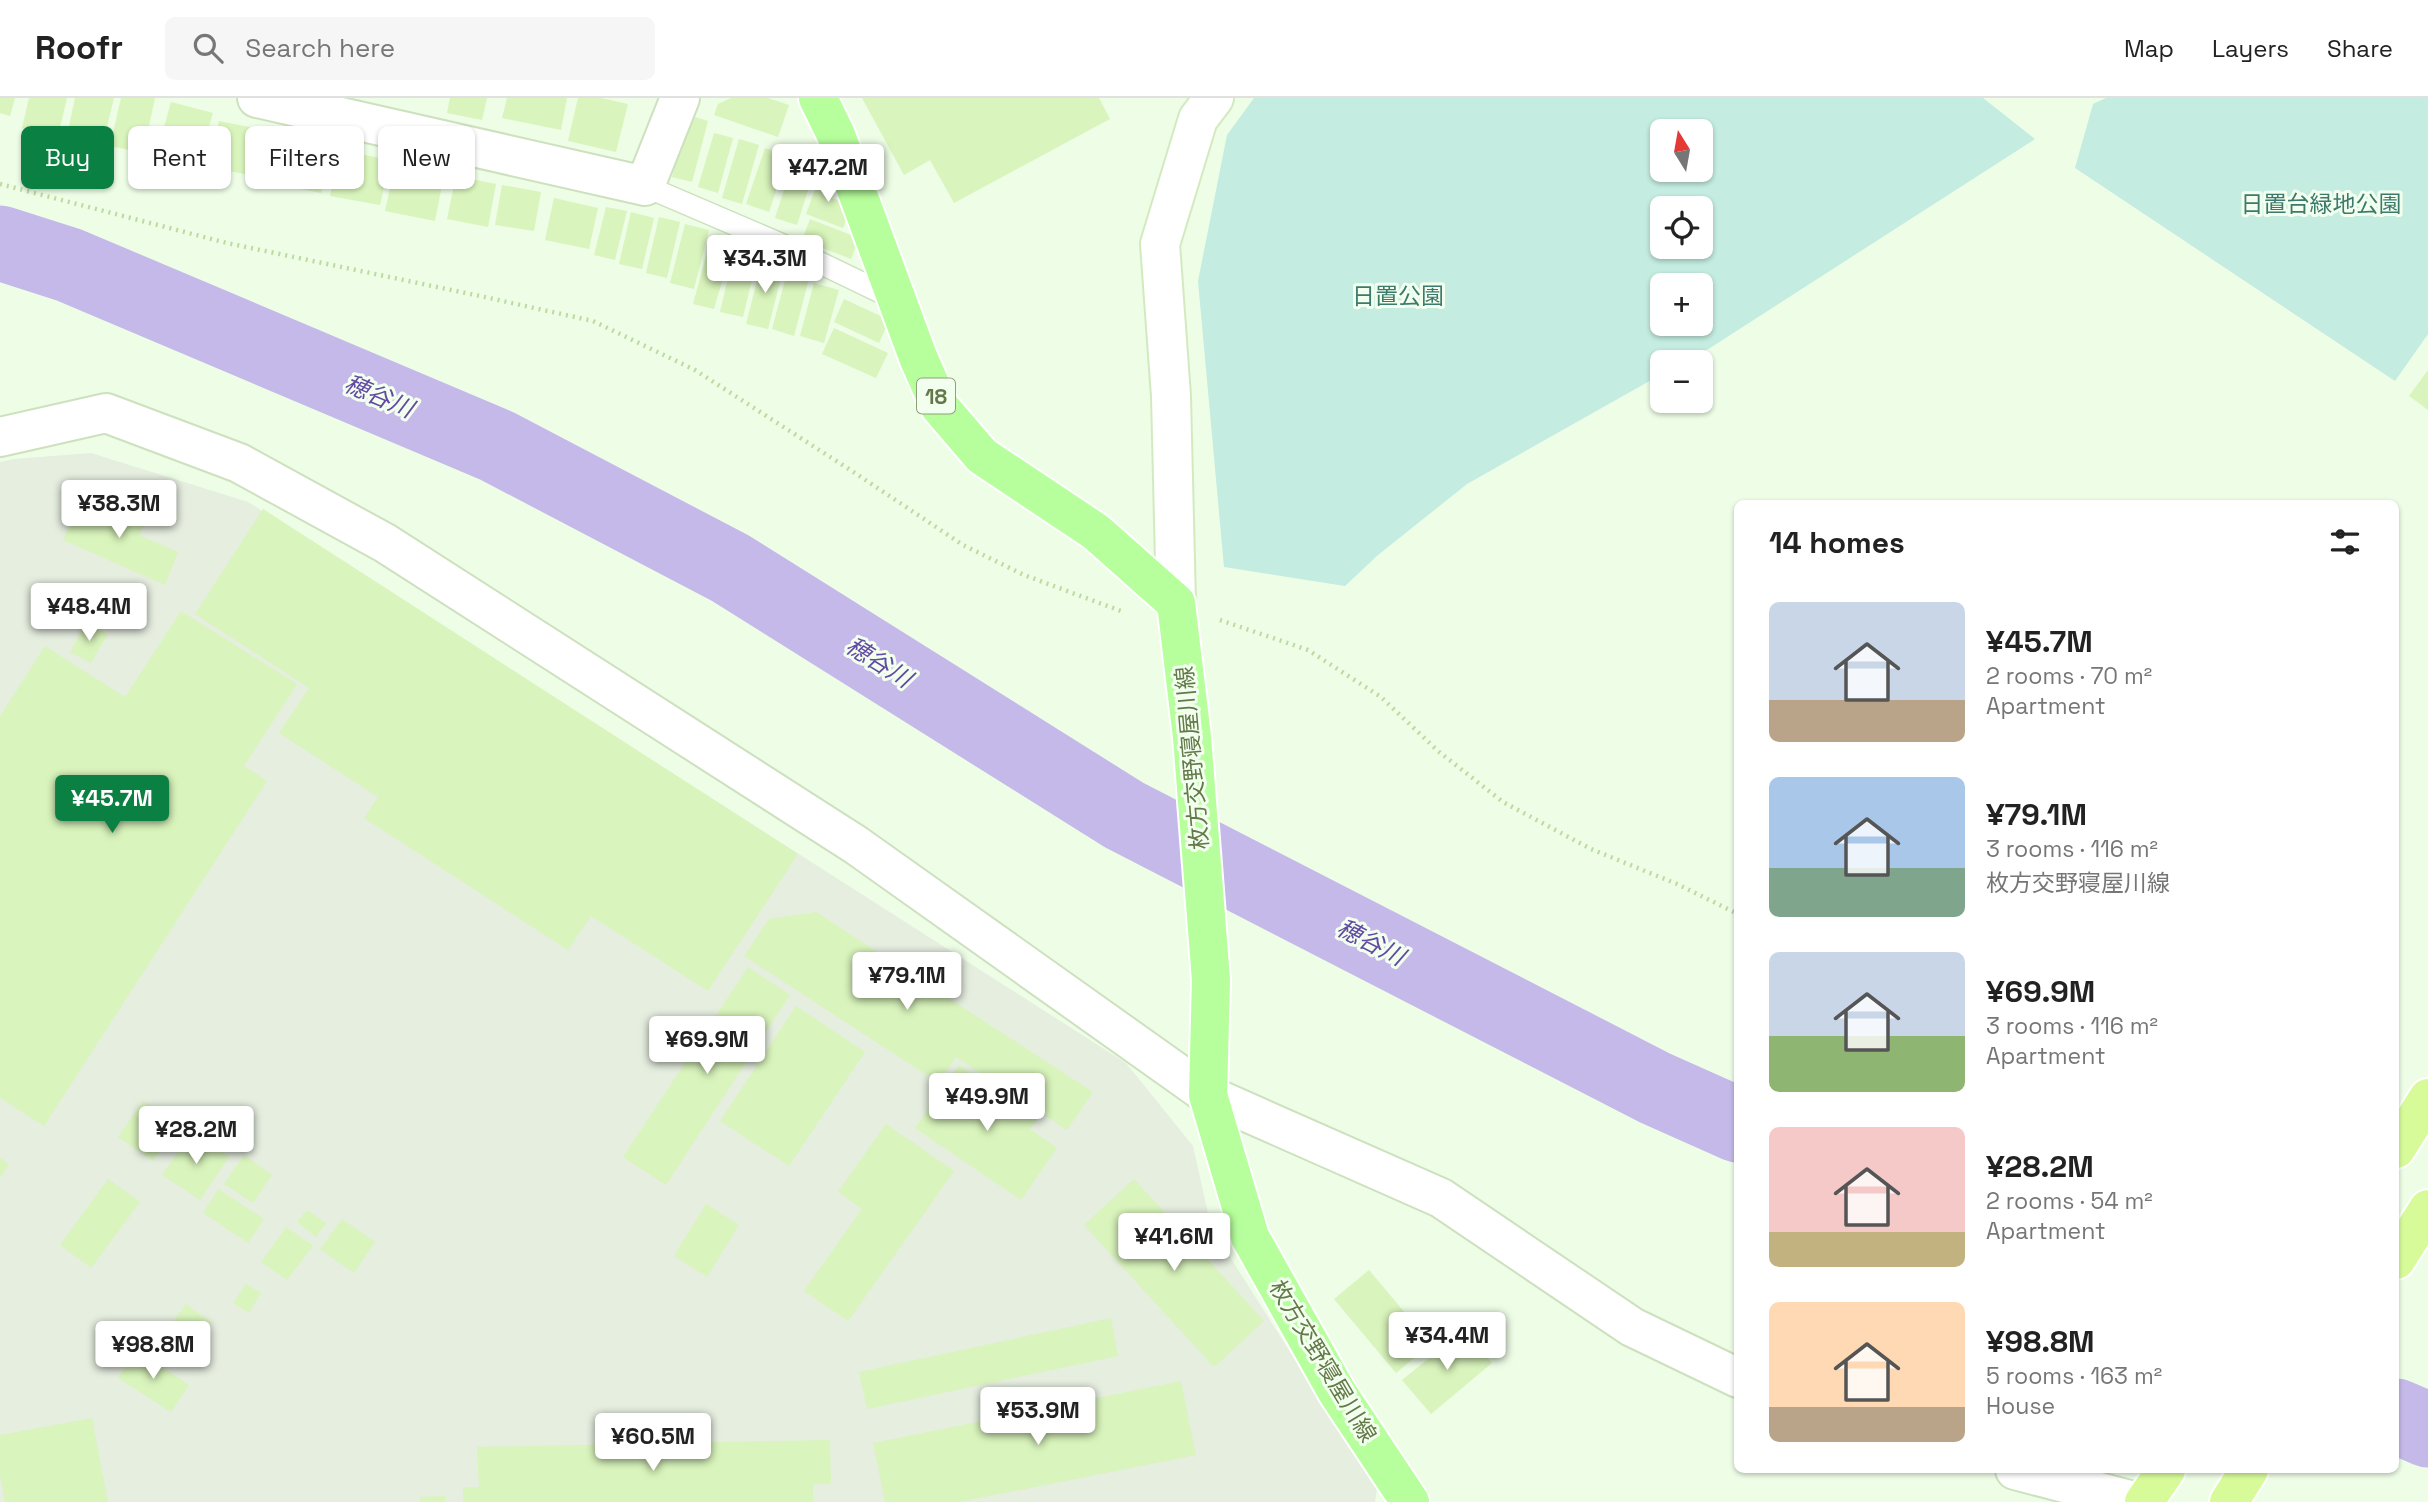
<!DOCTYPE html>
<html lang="en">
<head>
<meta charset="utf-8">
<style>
  body { margin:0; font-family:"Space Grotesk","Noto Sans JP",sans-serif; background:#f6f6f6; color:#222; height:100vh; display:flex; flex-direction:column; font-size:26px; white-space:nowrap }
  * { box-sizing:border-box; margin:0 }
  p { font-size:23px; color:#767676 }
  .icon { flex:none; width:38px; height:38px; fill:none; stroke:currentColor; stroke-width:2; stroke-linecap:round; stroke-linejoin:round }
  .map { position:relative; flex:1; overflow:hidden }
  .details { position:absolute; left:1734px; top:402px; width:665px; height:973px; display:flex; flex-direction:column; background:#fff; border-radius:10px; box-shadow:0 2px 5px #0004 }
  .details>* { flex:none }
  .banner { position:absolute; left:21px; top:28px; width:665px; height:63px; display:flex; gap:14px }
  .needle { width:46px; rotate:349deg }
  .tools { position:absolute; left:1650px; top:21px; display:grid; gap:14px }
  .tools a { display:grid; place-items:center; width:63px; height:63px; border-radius:10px; background:#fff; box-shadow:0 2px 5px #0004; font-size:35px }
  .price { position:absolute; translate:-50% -60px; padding:0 16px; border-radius:7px; background:#fff; color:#222; font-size:23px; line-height:46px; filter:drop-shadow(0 2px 4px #0008) }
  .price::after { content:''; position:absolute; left:50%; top:42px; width:21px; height:16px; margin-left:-10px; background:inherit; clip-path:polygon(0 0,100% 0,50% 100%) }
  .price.active { background:#0b8043; color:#fff }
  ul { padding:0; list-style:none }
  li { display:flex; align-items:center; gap:21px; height:175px; padding:0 35px }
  li span { display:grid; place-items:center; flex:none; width:196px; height:140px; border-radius:10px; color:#555 }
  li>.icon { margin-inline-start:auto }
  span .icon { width:84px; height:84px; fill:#fffc; stroke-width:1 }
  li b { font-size:30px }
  h2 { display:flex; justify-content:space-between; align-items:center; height:84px; padding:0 35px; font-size:30px }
  .chip { padding:0 24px; border-radius:10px; background:#fff; box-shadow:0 2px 5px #0004; font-size:24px; line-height:63px }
  .chip.active { background:#0b8043; color:#fff }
  header { display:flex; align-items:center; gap:42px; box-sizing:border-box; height:98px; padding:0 35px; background:#fff; border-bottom:2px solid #e0e0e0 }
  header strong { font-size:33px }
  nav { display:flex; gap:38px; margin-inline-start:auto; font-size:24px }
  .search { width:490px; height:63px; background:#f6f6f6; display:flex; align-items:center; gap:18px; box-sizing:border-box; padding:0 24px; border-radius:10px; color:#767676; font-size:26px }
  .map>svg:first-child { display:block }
  .industrial { fill:#e6eee0 }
  .green { fill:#c4ece0; fill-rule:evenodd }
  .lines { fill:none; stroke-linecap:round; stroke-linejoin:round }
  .river { stroke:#c5b9e9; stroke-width:75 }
  .building { fill:#d9f4bc }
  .lane-casing { stroke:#cde1be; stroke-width:24 }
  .street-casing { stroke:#cde1be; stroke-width:42 }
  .secondary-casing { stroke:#d3eac1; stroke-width:42 }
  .primary-casing { stroke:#fff; stroke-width:42 }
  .highway-casing { stroke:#fff; stroke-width:42 }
  .path { stroke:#bdda9f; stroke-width:4.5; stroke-dasharray:2 5; stroke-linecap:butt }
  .lane { stroke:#fff; stroke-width:21 }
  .street { stroke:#fff; stroke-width:38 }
  .secondary { stroke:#fff; stroke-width:38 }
  .primary { stroke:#b7ff9c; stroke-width:38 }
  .highway { stroke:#d8fb9a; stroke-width:38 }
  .labels { text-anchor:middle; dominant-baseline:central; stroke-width:6; stroke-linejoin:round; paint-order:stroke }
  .shield { fill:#f3ffee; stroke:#8ea17a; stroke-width:2 }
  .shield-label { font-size:21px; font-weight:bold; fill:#637949 }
  .park-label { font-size:23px; fill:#3d7a6e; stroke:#f3ffee }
  .street-label { font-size:23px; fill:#637949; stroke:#f3ffee }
  .water-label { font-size:24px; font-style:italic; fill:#624aa3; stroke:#f3ffee }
</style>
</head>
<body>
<header>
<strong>Roofr</strong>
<div class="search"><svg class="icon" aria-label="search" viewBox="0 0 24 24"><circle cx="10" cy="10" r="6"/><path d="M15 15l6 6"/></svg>Search here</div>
<nav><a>Map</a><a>Layers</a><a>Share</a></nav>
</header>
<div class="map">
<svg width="2428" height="1404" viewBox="0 0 2428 1404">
  <rect width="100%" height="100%" fill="#edfde6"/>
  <path class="industrial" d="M91 355 248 404 1126 965 1193 1048 1211 1129 1377 1391 1375 1404H0V364L14 361Z"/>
  <g class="green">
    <path d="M1254 0H1983L2035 41 1710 250 1684 264H1662V276L1467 386 1378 457 1345 488 1224 469 1198 183 1227 37ZM1662 33H1701V72H1662ZM1662 110H1701V149H1662ZM1662 187H1701V226H1662Z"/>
    <path d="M2106 0H2428V236L2395 283 2075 70 2093 6Z"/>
  </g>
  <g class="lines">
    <g class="river">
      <path d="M0 145 69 167 497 348 730 470 1124 717 1655 990 1738 1027"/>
      <path d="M2396 1318 2428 1332"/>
    </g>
  </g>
  <g class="building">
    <path d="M0 0H15L10 18 0 15Z"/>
    <path d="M29 0H67L58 38 22 30Z"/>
    <path d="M75 0H114L104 41 68 33Z"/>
    <path d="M121 0H155L143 55 110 48Z"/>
    <path d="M450 0H487L482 22 447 15Z"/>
    <path d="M507 0H567L561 32 502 20Z"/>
    <path d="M578 0H601L628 6 616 54 568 43Z"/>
    <path d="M731 0H768L789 7 778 39 714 17 718 6Z"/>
    <path d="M862 0H1099L1110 21 954 105 930 62 904 77Z"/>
    <path d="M171 4 213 15 199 62 158 51Z"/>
    <path d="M688 17 708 23 692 84 672 79Z"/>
    <path d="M219 23 264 32 254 78 209 69Z"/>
    <path d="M272 34 332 46 321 95 261 83Z"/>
    <path d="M714 35 733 40 718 95 698 89Z"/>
    <path d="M739 41 759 47 742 106 722 100Z"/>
    <path d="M765 50 788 57 769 114 746 106Z"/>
    <path d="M339 52 390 62 380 107 330 98Z"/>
    <path d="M794 61 816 67 797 127 775 120Z"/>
    <path d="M395 67 444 77 435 123 385 113Z"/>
    <path d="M456 78 496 86 488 129 447 121Z"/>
    <path d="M820 78 838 85 832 100 852 107 843 130 806 116Z"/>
    <path d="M502 87 541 94 534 133 495 127Z"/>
    <path d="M554 100 598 110 589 151 545 142Z"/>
    <path d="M606 109 627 113 615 162 594 157Z"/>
    <path d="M631 114 654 120 642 171 619 166Z"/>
    <path d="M659 119 680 124 667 180 646 175Z"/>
    <path d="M810 121 859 140 851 161 802 142Z"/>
    <path d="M685 126 709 132 694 191 670 185Z"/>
    <path d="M711 140 733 146 714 211 693 206Z"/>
    <path d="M736 146 759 152 743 219 720 214Z"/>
    <path d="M762 163 784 168 768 231 746 226Z"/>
    <path d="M788 171 810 177 794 238 772 231Z"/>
    <path d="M814 185 839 192 824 245 800 238Z"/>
    <path d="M844 201 889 222 879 245 834 224Z"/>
    <path d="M834 230 888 255 876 280 822 256Z"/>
    <path d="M2428 272V312L2409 298Z"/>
    <path d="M82 397 145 424 139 437 178 454 165 487 63 442Z"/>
    <path d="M263 411 798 756 708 893 591 818 568 852 364 720 378 699 279 635 309 590 195 516Z"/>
    <path d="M181 513 297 586 244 668 267 683 44 1028 0 1000V618L45 548 125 599Z"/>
    <path d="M86 525 108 536 91 565 70 554Z"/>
    <path d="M816 814 1093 994 1067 1032 956 959 939 985 744 858 769 821Z"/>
    <path d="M748 869 790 897 666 1087 623 1059Z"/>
    <path d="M796 908 865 954 789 1068 720 1023Z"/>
    <path d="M959 967 1037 1021 1030 1031 1057 1050 1021 1102 915 1030Z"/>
    <path d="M143 1003 178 1028 153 1063 118 1039Z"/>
    <path d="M886 1026 954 1073 848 1223 804 1193 862 1111 838 1094Z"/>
    <path d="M192 1034 229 1059 200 1102 162 1077Z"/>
    <path d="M244 1057 272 1077 253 1105 224 1086Z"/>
    <path d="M0 1060 9 1066 0 1080Z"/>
    <path d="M108 1081 140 1104 91 1170 60 1147Z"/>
    <path d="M1134 1081 1264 1223 1214 1269 1084 1127Z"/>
    <path d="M218 1091 264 1121 248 1145 203 1115Z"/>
    <path d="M706 1106 739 1127 707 1179 674 1158Z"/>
    <path d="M307 1112 326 1125 316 1139 297 1124Z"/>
    <path d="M342 1121 375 1144 354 1175 320 1151Z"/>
    <path d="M286 1129 313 1148 287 1182 261 1164Z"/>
    <path d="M1369 1172 1431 1246 1396 1275 1334 1201Z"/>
    <path d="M246 1186 261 1195 249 1215 233 1205Z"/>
    <path d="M186 1206 212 1225 194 1250 167 1232Z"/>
    <path d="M1111 1220 1118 1258 867 1311 859 1274Z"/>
    <path d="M1464 1232 1492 1265 1431 1316 1402 1282Z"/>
    <path d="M136 1252 189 1287 171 1314 118 1280Z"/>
    <path d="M1181 1283 1196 1357 959 1404H885L873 1345Z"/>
    <path d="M92 1320 108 1404H5L0 1378V1337Z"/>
    <path d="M830 1342 831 1386H813V1404H463V1389H479L477 1349Z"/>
    <path d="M445 1398V1404H420V1399Z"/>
  </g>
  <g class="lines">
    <defs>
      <path id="lane" d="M645 88 785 148 897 202"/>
      <g id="street">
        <path d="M257 0 645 88 680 0"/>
        <path d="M0 339 106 315 239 365 385 445 856 747 1208 997 1441 1100 1632 1229 1738 1280"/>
        <path d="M2015 1372 2137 1404"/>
      </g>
      <path id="secondary" d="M1176 505 1171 298 1160 146 1198 21 1214 0"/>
      <path id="primary" d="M818 0 836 37 918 259 940 309 982 358 1096 434 1176 505 1192 639 1211 882 1208 997 1250 1139 1337 1294 1410 1404"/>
      <g id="highway">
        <path d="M2396 1051 2428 1000"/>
        <path d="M2396 1162 2428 1111"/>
        <path d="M2144 1404 2166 1372"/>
        <path d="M2229 1404 2249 1372"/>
      </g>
    </defs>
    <use href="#lane" class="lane-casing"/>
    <use href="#street" class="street-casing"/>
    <use href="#secondary" class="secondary-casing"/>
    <use href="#primary" class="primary-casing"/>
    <use href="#highway" class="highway-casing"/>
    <g class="path">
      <path d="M0 86 227 145 480 198 593 223 695 272 855 375 963 447 1024 477 1121 513"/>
      <path d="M1220 522 1308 552 1381 599 1438 653 1503 704 1591 751 1677 786 1738 816"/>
    </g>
    <use href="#lane" class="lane"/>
    <use href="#street" class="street"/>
    <use href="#secondary" class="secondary"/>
    <use href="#primary" class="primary"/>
    <use href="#highway" class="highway"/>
  </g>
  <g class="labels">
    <rect class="shield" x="917" y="280.5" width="38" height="35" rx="5"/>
    <g class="shield-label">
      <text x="936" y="298">18</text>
    </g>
    <g class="park-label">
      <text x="2321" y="106">日置台緑地公園</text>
      <text x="1398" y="198">日置公園</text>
    </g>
    <g class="street-label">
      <text transform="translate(1192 660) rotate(-95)">枚方交野寝屋川線</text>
      <text transform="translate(1323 1263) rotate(59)">枚方交野寝屋川線</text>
    </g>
    <g class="water-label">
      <text transform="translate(379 298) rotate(23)">穂谷川</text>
      <text transform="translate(879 564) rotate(32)">穂谷川</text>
      <text transform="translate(1371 844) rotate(27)">穂谷川</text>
    </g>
  </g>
</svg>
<div class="tools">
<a><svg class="needle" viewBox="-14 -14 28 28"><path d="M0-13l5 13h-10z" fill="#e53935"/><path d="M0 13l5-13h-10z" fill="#767676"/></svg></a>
<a><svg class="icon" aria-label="locate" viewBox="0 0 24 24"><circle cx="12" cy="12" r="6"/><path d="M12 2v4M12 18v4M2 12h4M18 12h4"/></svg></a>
<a>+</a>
<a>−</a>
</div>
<b class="price" style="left:828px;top:106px">¥47.2M</b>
<b class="price" style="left:765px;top:197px">¥34.3M</b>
<b class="price" style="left:119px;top:442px">¥38.3M</b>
<b class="price" style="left:89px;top:545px">¥48.4M</b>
<b class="price active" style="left:112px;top:737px">¥45.7M</b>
<b class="price" style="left:907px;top:914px">¥79.1M</b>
<b class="price" style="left:707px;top:978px">¥69.9M</b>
<b class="price" style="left:987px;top:1035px">¥49.9M</b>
<b class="price" style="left:196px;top:1068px">¥28.2M</b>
<b class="price" style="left:1174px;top:1175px">¥41.6M</b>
<b class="price" style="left:1447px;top:1274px">¥34.4M</b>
<b class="price" style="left:153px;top:1283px">¥98.8M</b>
<b class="price" style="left:1038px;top:1349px">¥53.9M</b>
<b class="price" style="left:653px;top:1375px">¥60.5M</b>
<div class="banner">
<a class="chip active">Buy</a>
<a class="chip">Rent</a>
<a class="chip">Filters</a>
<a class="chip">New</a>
</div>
<section class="details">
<h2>14 homes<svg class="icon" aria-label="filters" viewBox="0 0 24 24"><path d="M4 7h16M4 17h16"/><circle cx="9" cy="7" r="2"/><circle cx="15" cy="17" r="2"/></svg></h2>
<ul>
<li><span style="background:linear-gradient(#c9d6e8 70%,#b9a48a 0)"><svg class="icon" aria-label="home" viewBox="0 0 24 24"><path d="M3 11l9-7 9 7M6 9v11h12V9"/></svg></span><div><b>¥45.7M</b><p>2 rooms · 70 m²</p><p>Apartment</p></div></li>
<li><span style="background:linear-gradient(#a9c7e8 65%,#7fa58c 0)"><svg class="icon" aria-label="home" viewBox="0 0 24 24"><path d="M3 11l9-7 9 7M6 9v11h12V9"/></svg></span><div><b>¥79.1M</b><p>3 rooms · 116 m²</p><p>枚方交野寝屋川線</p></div></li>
<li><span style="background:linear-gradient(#c9d6e8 60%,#8fb573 0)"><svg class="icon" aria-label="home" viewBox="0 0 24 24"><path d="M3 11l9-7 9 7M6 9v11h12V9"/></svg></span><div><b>¥69.9M</b><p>3 rooms · 116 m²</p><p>Apartment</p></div></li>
<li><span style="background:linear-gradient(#f6c9c9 75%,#c2b280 0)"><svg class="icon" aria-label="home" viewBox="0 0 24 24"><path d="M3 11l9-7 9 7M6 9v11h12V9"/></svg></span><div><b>¥28.2M</b><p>2 rooms · 54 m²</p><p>Apartment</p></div></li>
<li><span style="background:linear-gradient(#ffd9b3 75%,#b9a48a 0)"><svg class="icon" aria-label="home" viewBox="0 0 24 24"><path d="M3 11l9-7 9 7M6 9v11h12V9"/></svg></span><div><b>¥98.8M</b><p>5 rooms · 163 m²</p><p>House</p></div></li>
</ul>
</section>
</div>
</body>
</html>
